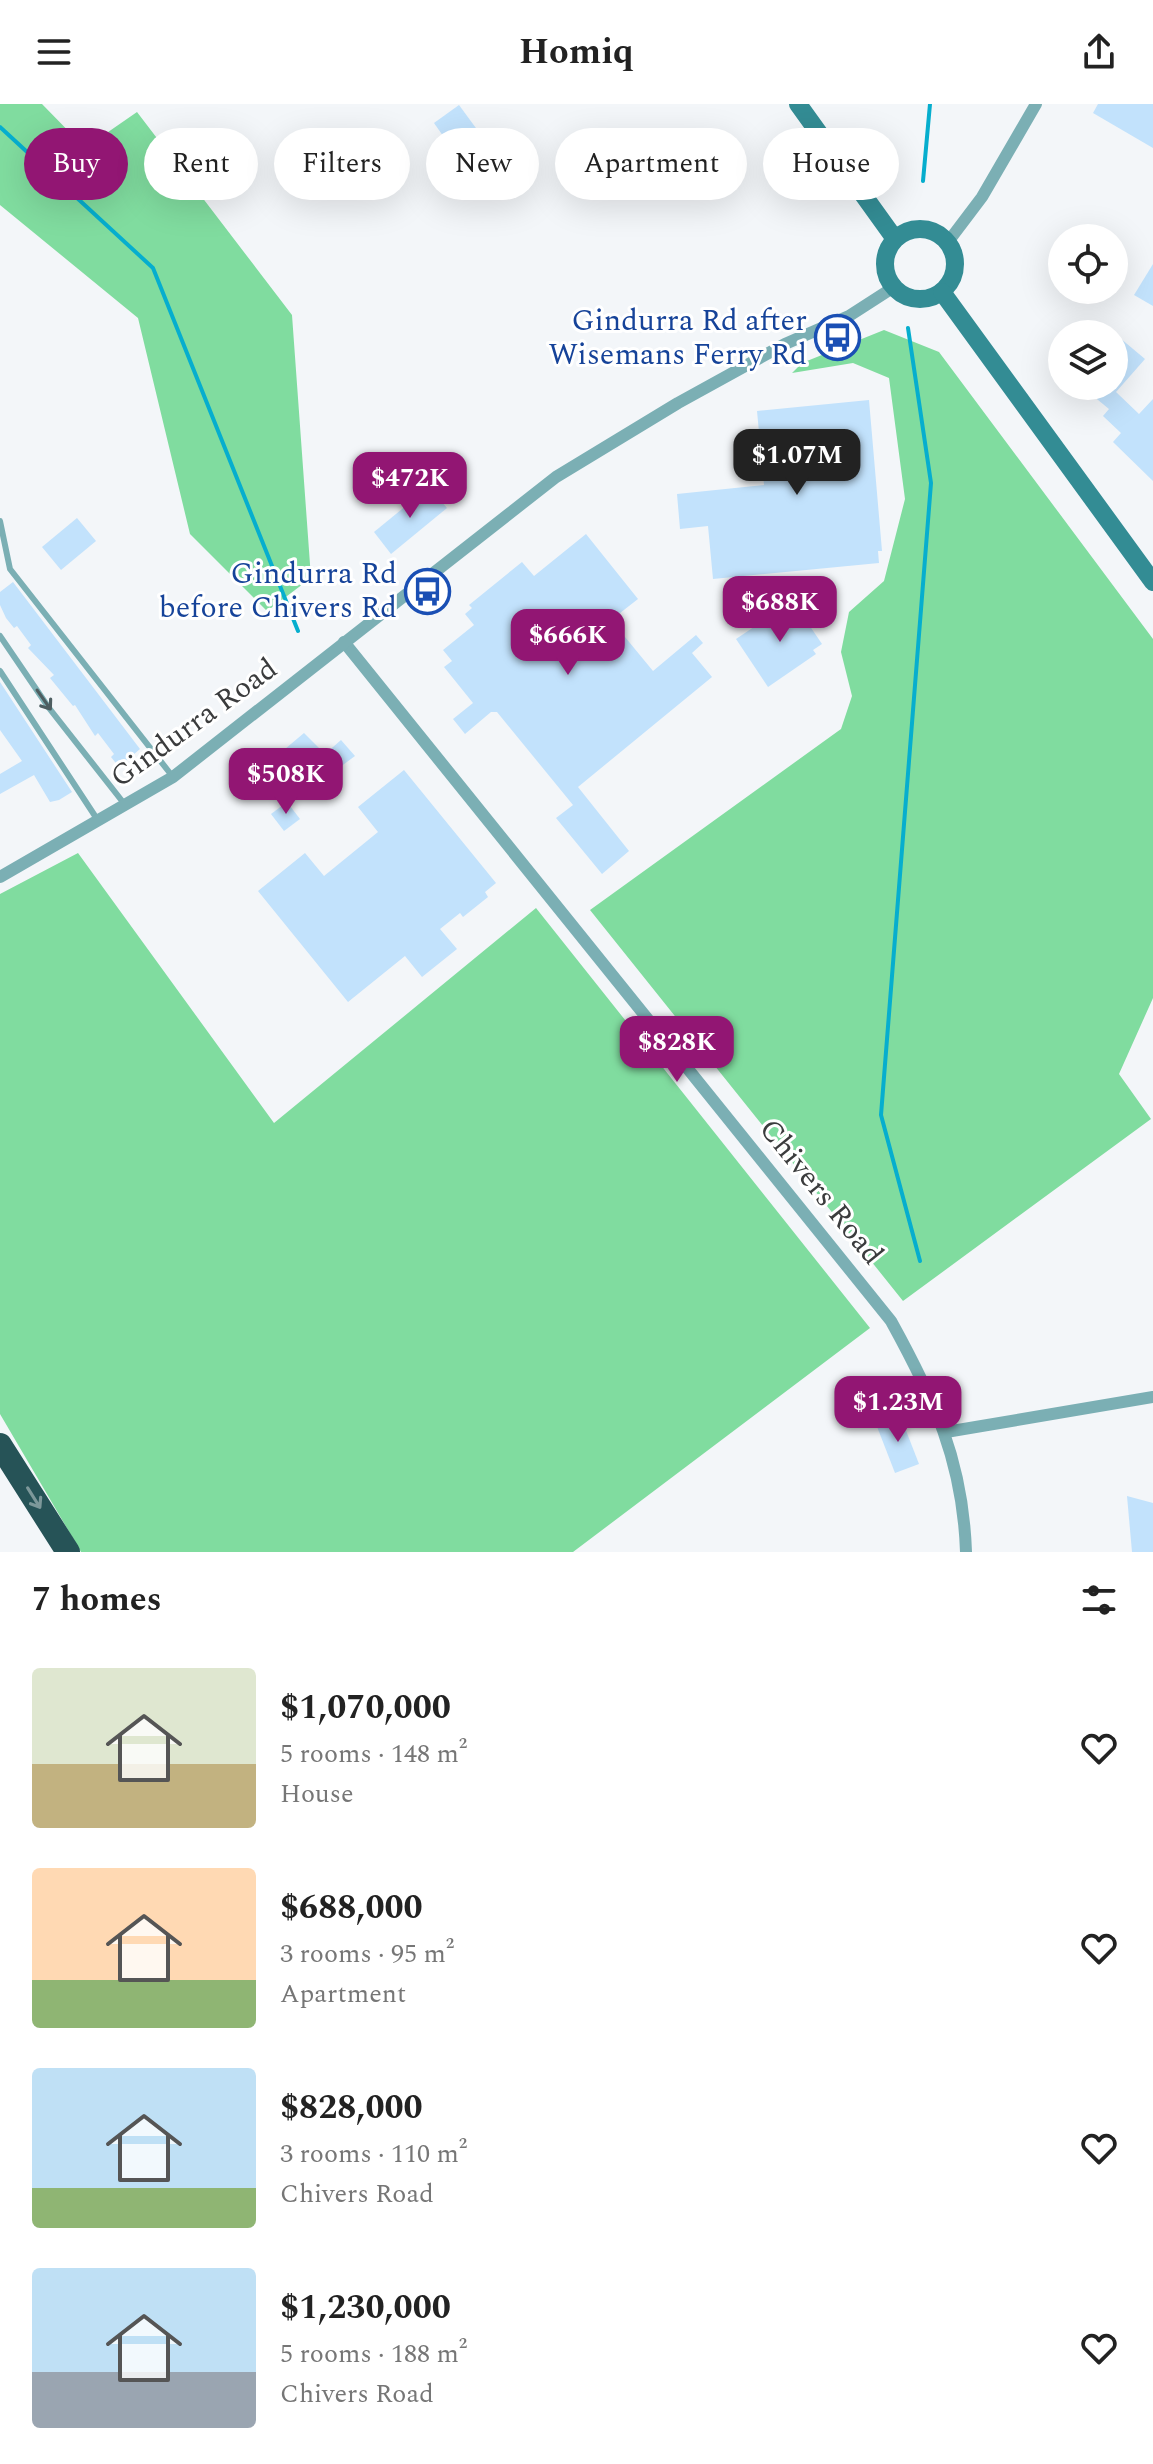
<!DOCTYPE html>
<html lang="en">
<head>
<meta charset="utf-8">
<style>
  body { margin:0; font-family:Spectral,serif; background:#f2f2f2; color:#222; height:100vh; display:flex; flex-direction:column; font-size:30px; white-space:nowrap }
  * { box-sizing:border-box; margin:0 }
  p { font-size:26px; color:#767676 }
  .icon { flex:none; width:44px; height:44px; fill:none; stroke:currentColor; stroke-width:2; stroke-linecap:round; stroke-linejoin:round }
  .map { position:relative; height:1448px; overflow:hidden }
  .panel { display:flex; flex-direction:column; background:#fff; flex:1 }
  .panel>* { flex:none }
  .banner { position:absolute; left:24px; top:24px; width:1106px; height:72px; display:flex; gap:16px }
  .tools { position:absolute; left:1048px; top:120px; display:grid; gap:16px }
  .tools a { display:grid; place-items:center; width:80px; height:80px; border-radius:50%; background:#fff; box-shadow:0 8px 32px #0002; font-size:40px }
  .price { position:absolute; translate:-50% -68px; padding:0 18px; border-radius:16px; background:#921673; color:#fff; font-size:26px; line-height:52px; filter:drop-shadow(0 2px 4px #0008) }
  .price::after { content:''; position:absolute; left:50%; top:48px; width:24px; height:18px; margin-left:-12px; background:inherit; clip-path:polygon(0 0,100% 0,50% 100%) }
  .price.current { background:#222; color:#fff }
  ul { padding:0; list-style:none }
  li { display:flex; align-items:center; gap:24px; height:200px; padding:0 32px }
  li span { display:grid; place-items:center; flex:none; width:224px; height:160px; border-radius:8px; color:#555 }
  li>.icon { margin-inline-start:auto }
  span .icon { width:96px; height:96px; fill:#fffc; stroke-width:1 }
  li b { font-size:34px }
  h2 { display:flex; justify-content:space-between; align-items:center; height:96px; padding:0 32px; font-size:34px }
  .pill { padding:0 28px; border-radius:36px; background:#fff; box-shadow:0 8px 32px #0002; font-size:28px; line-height:72px }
  .pill.current { background:#921673; color:#fff }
  header { display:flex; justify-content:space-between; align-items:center; height:104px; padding:0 32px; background:#fff; font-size:36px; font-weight:700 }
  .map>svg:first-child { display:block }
  .forest { fill:#80dc9f }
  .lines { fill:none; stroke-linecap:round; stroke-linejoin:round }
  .stream { stroke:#06aece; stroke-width:4 }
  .building { fill:#c2e2fc }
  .lane { stroke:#7bafb4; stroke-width:6 }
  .street { stroke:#7bafb4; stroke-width:12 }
  .secondary { stroke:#338c94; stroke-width:18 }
  .highway { stroke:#265357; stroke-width:24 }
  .oneway { stroke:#4e5e61 }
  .oneway2 { stroke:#7d989a }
  .labels { text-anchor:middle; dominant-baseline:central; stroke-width:6; stroke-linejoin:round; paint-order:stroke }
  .transit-label { font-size:30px; fill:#164399; stroke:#fff; text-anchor:end }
  .street-label { font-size:30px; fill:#3b3c3d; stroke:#fff }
</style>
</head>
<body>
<header><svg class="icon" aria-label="menu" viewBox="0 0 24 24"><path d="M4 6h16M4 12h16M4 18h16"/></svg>Homiq<svg class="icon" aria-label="share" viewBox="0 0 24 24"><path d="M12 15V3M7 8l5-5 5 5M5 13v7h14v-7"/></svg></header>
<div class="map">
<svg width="1153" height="1448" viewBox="0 0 1153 1448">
  <rect width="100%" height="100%" fill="#f3f6f9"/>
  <g class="forest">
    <path d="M0 0H42L85 44 137 8 292 211 311 474 267 507 190 430 138 214 0 101Z"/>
    <path d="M884 226 939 248 1153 535V894L1119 970 1151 1015 903 1197 590 806 841 625 852 592 841 548 849 508 884 477 905 395 889 274 853 259 792 269 802 259Z"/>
    <path d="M78 749 274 1019 536 804 870 1224 573 1448H81L0 1310V790Z"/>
  </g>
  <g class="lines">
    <g class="stream">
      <path d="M0 23 153 164 298 527"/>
      <path d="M923 77 930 0"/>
      <path d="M908 224 931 379 881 1011 920 1157"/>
    </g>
  </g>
  <g class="building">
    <path d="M1098 0H1153V44L1093 9Z"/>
    <path d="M459 1 495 50 469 69 434 19Z"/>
    <path d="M1153 160V202L1134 191Z"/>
    <path d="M1114 229 1145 255 1116 288 1139 310 1153 295V377L1113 338 1121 329 1103 312 1109 305 1081 282H1114Z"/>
    <path d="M869 296 882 447H878L879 459 713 475 708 422 680 425 677 390 764 381 757 307Z"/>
    <path d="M429 383 447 404 391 450 374 428Z"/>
    <path d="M77 414 96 437 61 466 42 443Z"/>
    <path d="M586 430 638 495 611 516 653 567 696 531 703 539 692 549 712 573 578 683 629 747 602 770 556 714 573 701 497 608H491L465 630 453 615 473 599 444 563 452 557 443 546 474 521 465 510 472 504 469 501 522 458 534 472Z"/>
    <path d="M13 478 140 645 119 663 111 653 114 650 98 629 95 632 75 601 73 602 50 574 54 571 28 544 31 541 17 522 14 524 6 514 0 501V488Z"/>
    <path d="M793 497 822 540 813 546 816 550 768 583 736 535Z"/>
    <path d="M0 578 72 688 59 696 50 698 34 671 0 690V670L22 657 0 626Z"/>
    <path d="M304 629 325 650 341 636 355 652 297 695 279 673 251 694 237 675 256 661 260 666Z"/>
    <path d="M404 666 496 779 485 788 488 793 463 813 460 809 440 825 457 845 422 873 405 852 348 898 258 787 305 749 324 772 378 728 358 703Z"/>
    <path d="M287 698 300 715 284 727 271 710Z"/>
    <path d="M900 1311 919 1360 895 1369 876 1320Z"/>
    <path d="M1127 1392 1153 1399V1448H1132Z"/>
  </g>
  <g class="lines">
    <g class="lane">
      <path d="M0 417 10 465 173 673"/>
      <path d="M0 532 49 604 126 702"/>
      <path d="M0 567 97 715"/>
    </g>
    <g class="street">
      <path d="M948 138 982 93 1036 0"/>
      <path d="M344 538 891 1217C934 1295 963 1357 966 1448"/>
      <path d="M0 773 173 673 556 373 678 299 785 240 849 212 894 183"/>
      <path d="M946 1328 1153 1293"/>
    </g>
    <g class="secondary">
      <path d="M798 0 895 135"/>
      <circle cx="920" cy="160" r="35"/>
      <path d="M942 188 1153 478"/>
    </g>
    <path class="highway" d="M0 1341 68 1448"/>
  </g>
  <defs><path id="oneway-shaft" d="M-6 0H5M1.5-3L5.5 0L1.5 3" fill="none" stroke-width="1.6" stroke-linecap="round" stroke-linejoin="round" transform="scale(2)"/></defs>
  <use class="oneway" href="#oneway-shaft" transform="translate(44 596) rotate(55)"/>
  <use class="oneway2" href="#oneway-shaft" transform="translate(34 1394) rotate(58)"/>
  <defs>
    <symbol id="bus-ring" viewBox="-11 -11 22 22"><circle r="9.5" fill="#fff" stroke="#1a4fb4" stroke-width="1.5"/><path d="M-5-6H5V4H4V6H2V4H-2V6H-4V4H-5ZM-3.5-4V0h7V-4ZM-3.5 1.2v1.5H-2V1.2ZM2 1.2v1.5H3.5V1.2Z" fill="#1a4fb4"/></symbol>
  </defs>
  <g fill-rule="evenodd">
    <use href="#bus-ring" x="812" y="208" width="51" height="51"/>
    <use href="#bus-ring" x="402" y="462" width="51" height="51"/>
  </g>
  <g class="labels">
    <g class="transit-label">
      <text x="807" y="217">Gindurra Rd after<tspan x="807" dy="34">Wisemans Ferry Rd</tspan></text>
      <text x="397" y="470">Gindurra Rd<tspan x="397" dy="34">before Chivers Rd</tspan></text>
    </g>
    <g class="street-label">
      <text transform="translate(194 619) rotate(-36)">Gindurra Road</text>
      <text transform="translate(821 1088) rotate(51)">Chivers Road</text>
    </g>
  </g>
</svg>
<div class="tools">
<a><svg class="icon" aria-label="locate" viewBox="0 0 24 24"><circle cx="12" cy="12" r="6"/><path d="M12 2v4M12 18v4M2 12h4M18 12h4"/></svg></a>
<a><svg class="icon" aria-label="layers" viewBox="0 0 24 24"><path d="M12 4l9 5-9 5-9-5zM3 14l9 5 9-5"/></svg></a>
</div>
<b class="price current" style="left:797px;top:393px">$1.07M</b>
<b class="price" style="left:410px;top:416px">$472K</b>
<b class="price" style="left:780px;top:540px">$688K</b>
<b class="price" style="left:568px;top:573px">$666K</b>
<b class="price" style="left:286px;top:712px">$508K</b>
<b class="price" style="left:677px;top:980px">$828K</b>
<b class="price" style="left:898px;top:1340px">$1.23M</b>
<div class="banner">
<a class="pill current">Buy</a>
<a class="pill">Rent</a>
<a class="pill">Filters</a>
<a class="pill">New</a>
<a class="pill">Apartment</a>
<a class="pill">House</a>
</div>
</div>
<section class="panel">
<h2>7 homes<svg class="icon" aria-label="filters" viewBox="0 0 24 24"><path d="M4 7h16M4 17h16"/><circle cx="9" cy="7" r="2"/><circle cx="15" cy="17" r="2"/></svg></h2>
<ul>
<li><span style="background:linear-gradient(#dfe7d0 60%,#c2b280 0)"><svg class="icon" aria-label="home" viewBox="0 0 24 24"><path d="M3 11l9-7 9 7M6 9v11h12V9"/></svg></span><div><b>$1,070,000</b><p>5 rooms · 148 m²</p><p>House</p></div><svg class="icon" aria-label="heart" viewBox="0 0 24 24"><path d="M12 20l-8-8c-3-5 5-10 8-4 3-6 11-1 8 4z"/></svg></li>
<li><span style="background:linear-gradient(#ffd9b3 70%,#8fb573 0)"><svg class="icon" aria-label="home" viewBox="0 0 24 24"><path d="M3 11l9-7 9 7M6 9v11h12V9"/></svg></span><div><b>$688,000</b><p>3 rooms · 95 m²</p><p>Apartment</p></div><svg class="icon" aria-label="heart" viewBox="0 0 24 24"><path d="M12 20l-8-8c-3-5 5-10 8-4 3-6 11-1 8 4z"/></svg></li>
<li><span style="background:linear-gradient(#bfe0f5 75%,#8fb573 0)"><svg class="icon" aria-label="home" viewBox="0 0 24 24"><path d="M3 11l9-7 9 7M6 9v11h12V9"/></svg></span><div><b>$828,000</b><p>3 rooms · 110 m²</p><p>Chivers Road</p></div><svg class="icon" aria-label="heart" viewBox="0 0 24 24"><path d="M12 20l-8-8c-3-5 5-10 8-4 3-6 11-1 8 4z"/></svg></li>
<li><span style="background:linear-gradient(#bfe0f5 65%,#9aa5b1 0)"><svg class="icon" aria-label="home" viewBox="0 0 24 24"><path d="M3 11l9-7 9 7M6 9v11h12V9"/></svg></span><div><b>$1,230,000</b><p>5 rooms · 188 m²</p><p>Chivers Road</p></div><svg class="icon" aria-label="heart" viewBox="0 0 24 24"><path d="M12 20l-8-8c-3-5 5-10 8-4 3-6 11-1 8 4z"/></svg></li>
</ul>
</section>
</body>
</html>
